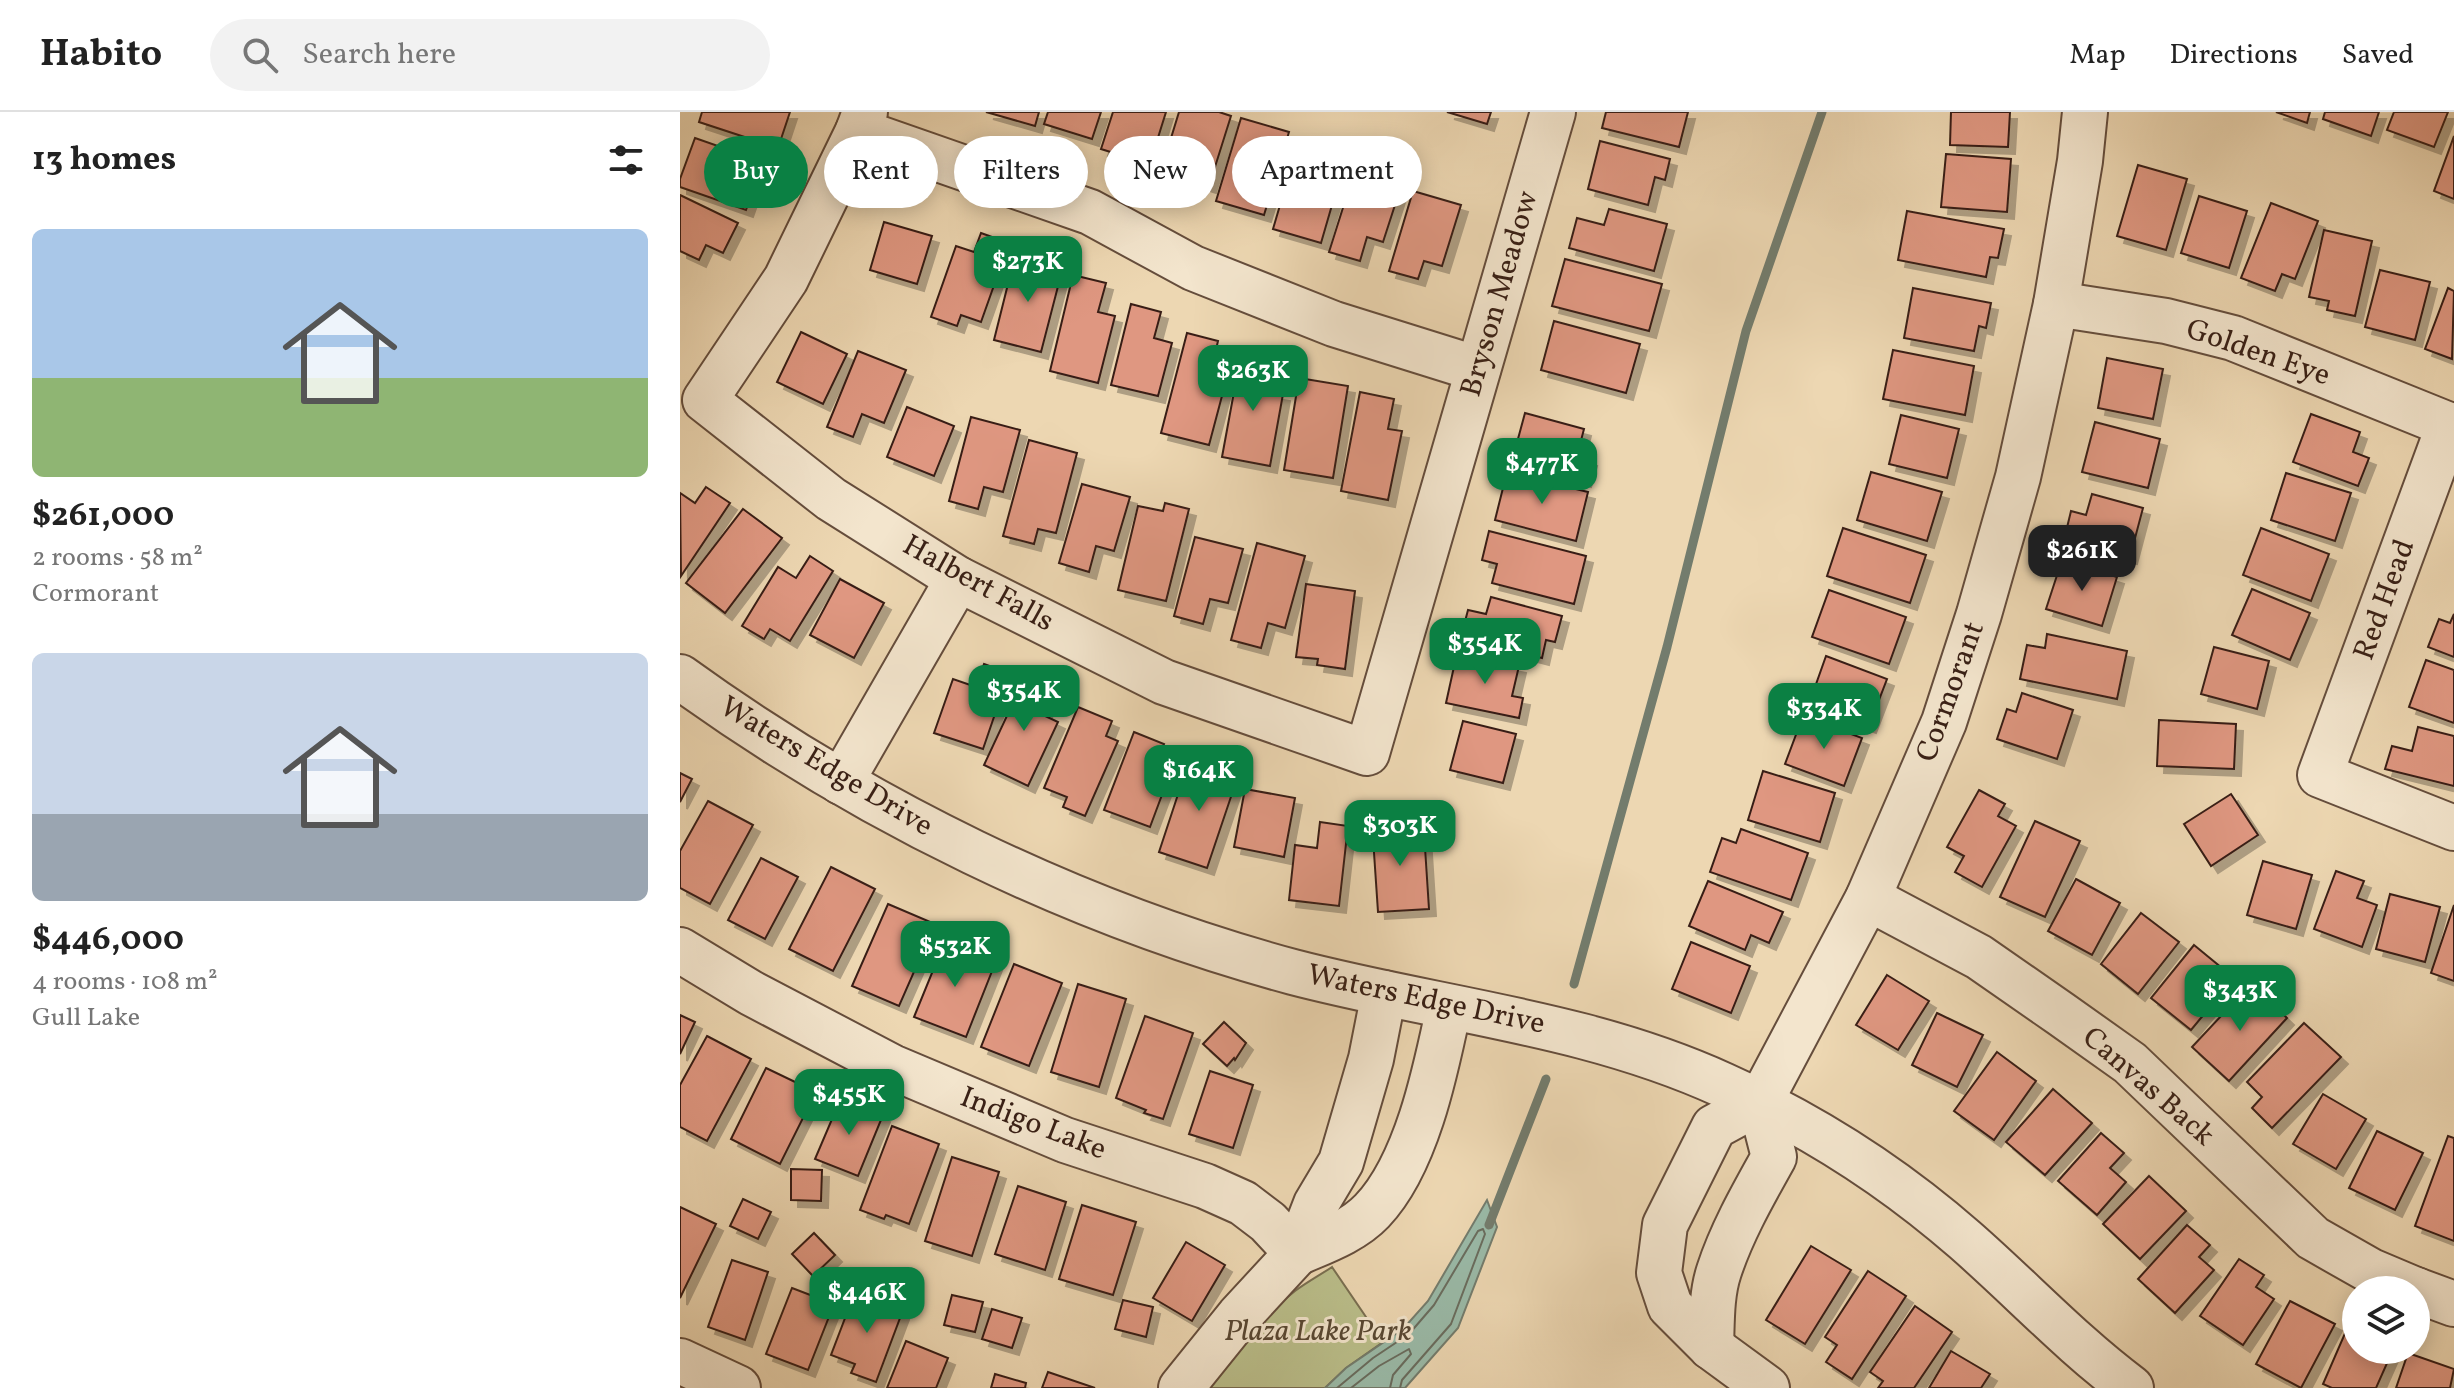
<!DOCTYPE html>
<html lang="en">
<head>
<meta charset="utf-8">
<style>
  body { margin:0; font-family:Vollkorn,serif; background:#f2f2f2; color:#222; height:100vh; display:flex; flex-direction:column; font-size:30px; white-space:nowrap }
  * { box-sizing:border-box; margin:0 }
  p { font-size:26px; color:#767676 }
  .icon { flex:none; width:44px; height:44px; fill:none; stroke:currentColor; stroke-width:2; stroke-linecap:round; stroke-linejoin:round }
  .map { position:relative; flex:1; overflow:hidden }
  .panel { display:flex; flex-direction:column; background:#fff; width:680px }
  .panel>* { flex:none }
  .top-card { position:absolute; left:24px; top:24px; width:760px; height:72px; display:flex; gap:16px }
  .controls { position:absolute; left:1662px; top:1164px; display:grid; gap:16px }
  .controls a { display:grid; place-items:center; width:88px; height:88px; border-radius:50%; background:#fff; box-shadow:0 4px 20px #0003; font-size:40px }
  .price { position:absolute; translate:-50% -68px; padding:0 18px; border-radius:16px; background:#0b8043; color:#fff; font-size:26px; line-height:52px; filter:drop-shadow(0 2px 4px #0008) }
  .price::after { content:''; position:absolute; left:50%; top:48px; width:24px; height:18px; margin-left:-12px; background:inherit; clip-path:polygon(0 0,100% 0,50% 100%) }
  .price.on { background:#222; color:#fff }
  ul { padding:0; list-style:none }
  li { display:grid; align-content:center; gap:16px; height:424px; padding:0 32px }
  li span { display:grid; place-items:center; height:248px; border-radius:12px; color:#555 }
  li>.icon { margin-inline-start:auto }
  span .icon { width:144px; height:144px; fill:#fffc; stroke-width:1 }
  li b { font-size:34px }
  h2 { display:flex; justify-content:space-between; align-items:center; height:96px; padding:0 32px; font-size:34px }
  .pill { padding:0 28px; border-radius:36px; background:#fff; box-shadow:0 4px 20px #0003; font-size:28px; line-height:72px }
  .pill.on { background:#0b8043; color:#fff }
  header { display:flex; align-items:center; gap:48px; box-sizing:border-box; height:112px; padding:0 40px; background:#fff; border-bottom:2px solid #e0e0e0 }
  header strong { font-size:38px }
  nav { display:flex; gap:44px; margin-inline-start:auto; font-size:28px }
  .search { width:560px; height:72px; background:#f2f2f2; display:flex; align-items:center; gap:20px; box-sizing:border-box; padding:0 28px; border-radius:44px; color:#767676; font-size:30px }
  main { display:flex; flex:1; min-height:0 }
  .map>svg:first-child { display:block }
  .green { fill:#babe8a; stroke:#796e50; stroke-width:2 }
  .water { fill:#9abaa8; stroke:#737c6d; stroke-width:2 }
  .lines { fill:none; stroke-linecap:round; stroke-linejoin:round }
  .shore { stroke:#696c5e; stroke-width:2 }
  .stream { stroke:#737c6d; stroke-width:9 }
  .building { fill:#df9781; stroke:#381f15; stroke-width:2; filter:url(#shadow) }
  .minor-casing { stroke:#654d3c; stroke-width:48 }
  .minor { stroke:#f3e5cd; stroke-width:44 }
  .labels { text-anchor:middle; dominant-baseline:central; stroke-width:6; stroke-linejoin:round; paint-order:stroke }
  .street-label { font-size:30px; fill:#381f15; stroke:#f3e5cd }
  .park-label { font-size:30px; font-style:italic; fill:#584732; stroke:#f3e5cd }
</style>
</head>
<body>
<header>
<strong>Habito</strong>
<div class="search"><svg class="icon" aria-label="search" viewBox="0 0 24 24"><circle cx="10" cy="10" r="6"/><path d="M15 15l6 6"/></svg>Search here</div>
<nav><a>Map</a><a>Directions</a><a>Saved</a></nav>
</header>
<main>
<section class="panel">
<h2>13 homes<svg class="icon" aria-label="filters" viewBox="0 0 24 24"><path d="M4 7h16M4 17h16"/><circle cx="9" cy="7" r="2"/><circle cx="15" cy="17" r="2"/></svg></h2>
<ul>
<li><span style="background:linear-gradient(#a9c7e8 60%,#8fb573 0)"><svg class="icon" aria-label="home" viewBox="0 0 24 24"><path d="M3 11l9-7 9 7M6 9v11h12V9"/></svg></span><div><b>$261,000</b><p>2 rooms · 58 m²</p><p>Cormorant</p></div></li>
<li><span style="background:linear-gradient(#c9d6e8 65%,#9aa5b1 0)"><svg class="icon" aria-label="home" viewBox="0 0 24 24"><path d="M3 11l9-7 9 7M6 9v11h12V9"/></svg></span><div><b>$446,000</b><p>4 rooms · 108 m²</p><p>Gull Lake</p></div></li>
</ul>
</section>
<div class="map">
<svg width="1774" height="1276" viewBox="0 0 1774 1276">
  <defs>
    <filter id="shadow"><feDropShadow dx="7" dy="7" stdDeviation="0" flood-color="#0004"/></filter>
  </defs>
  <rect width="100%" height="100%" fill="#edd7b2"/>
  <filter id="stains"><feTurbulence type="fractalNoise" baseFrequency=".0025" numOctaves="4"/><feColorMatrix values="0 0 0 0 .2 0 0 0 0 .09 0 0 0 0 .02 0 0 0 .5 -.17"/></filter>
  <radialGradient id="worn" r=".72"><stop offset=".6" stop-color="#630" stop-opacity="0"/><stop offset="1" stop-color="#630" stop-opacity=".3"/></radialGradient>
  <path class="green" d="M652 1155 703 1230 666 1256 645 1276H526C554 1242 580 1206 615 1179 627 1170 640 1163 652 1155Z"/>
  <path class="water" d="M807 1088 817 1115 778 1216 725 1276H645L666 1256 723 1217 748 1189Z"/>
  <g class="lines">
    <g class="shore">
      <path d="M657 1276 693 1246 729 1222 754 1193 798 1119 803 1117 805 1122 771 1212 722 1268 720 1276"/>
      <path d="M671 1276 699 1254 729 1237 731 1242 713 1263 710 1276"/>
    </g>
    <g class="stream">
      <path d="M894 872 987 535 1066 219 1142 0"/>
      <path d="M809 1113 866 967"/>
    </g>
  </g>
  <g class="building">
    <path d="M22 0H110L98 36 19 10Z"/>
    <path d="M306 0H359L355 14Z"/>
    <path d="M368 0H421L412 27 364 12Z"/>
    <path d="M433 0H486L476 32 459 27 453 47 421 37Z"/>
    <path d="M499 0H539L551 4 529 74 517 70 516 75 480 62Z"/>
    <path d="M767 0H811L807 12Z"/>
    <path d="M926 0H1008L999 35 922 16Z"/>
    <path d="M1271 0H1330L1328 35 1270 33Z"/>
    <path d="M1596 0H1630L1627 11Z"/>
    <path d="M1645 0H1699L1691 24 1643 7Z"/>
    <path d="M1714 0H1768L1754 35 1707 18Z"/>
    <path d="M561 6 609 20 584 103 536 89Z"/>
    <path d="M1774 24V87L1754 79Z"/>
    <path d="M15 26 61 42 55 60 77 67 66 98 0 75V67Z"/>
    <path d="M920 29 990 47 985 68 975 65 968 93 908 77Z"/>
    <path d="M615 42 663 55 641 131 593 117Z"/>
    <path d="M1266 42 1331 47 1327 100 1261 95Z"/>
    <path d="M679 45 726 59 703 130 687 125 680 149 649 140Z"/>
    <path d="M1458 53 1507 67 1486 138 1437 124Z"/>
    <path d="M733 79 781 93 762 154 744 149 738 167 709 159Z"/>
    <path d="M0 83 58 111 43 141 26 133 19 148 0 139Z"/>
    <path d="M1519 84 1567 99 1549 156 1501 141Z"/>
    <path d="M1591 91 1638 109 1615 167 1602 162 1595 179 1561 166Z"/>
    <path d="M929 97 987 112 974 159 889 136 897 106 924 113Z"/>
    <path d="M1227 99 1324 117 1318 146 1310 145 1306 165 1218 148Z"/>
    <path d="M204 110 252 124 237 172 190 158Z"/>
    <path d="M1644 118 1692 129 1675 204 1647 198 1649 189 1629 185Z"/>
    <path d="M301 121 329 131 301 210 281 203 277 214 251 205 276 134 294 140Z"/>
    <path d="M335 144 383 155 361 240 314 228Z"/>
    <path d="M885 147 982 172 969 219 872 194Z"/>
    <path d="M1700 158 1750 170 1735 228 1685 215Z"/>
    <path d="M393 163 426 171 418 200 435 204 418 271 370 259Z"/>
    <path d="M1233 176 1311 191 1306 216 1299 214 1294 239 1224 226Z"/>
    <path d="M1768 176 1774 179 1772 247 1745 237Z"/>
    <path d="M451 192 481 200 474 226 492 231 478 284 431 273Z"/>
    <path d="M874 209 960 232 946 281 861 258Z"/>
    <path d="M121 220 167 242 143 292 97 270Z"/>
    <path d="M507 221 538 229 534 246 551 250 529 333 481 321Z"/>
    <path d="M1213 238 1294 254 1285 303 1203 287Z"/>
    <path d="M178 239 226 258 204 311 182 302 173 325 147 315Z"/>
    <path d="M561 242 595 248 590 280 603 282 590 354 542 345Z"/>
    <path d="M1427 246 1483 257 1473 307 1418 296Z"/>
    <path d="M619 266 668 274 653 366 604 358Z"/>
    <path d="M680 280 714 287 708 317 722 319 708 388 661 379Z"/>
    <path d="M227 295 274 314 254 364 207 345Z"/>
    <path d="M845 301 904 317 897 344 910 347 904 368 832 349Z"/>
    <path d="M1631 302 1680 320 1673 340 1689 346 1678 374 1613 350Z"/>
    <path d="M1221 303 1279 317 1267 366 1209 352Z"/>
    <path d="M291 305 340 318 323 380 304 375 298 397 269 389Z"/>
    <path d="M1415 310 1480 327 1468 376 1402 360Z"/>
    <path d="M349 328 397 341 376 421 358 417 354 432 323 424Z"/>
    <path d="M827 360 908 380 896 429 815 408Z"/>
    <path d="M1191 360 1262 380 1247 429 1177 408Z"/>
    <path d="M1606 361 1671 381 1655 429 1591 408Z"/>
    <path d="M402 372 450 385 434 439 416 434 409 460 379 451Z"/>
    <path d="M26 375 50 391 1 464 0 381 15 391Z"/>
    <path d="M1412 382 1463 396 1450 445 1384 428 1391 399 1406 403Z"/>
    <path d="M485 391 509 397 486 489 438 478 458 394 483 399Z"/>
    <path d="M63 397 102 426 45 501 6 471Z"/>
    <path d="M1163 416 1246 443 1230 491 1147 464Z"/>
    <path d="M1581 416 1649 442 1631 489 1563 463Z"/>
    <path d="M809 419 906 444 894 492 812 471 817 452 802 448Z"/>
    <path d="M515 425 563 437 548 491 530 487 523 512 494 504Z"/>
    <path d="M577 431 625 444 605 516 588 511 581 536 551 528Z"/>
    <path d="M130 444 153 459 110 529 90 517 84 527 62 514 98 455 116 466Z"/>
    <path d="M1382 448 1437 465 1422 514 1366 497Z"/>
    <path d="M160 467 204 491 174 546 130 523Z"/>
    <path d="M626 472 675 479 665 557 637 553 638 547 616 545Z"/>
    <path d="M1572 477 1630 501 1610 548 1552 523Z"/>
    <path d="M1149 478 1226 505 1209 552 1132 525Z"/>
    <path d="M811 485 882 504 875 530 866 528 862 546 781 525 788 498 806 502Z"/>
    <path d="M1774 502V545L1748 535 1759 507 1770 511Z"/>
    <path d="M1367 522 1447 539 1437 587 1340 567 1347 533 1365 536Z"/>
    <path d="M1534 535 1589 549 1577 597 1521 582Z"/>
    <path d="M777 541 839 554 832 584 843 586 839 606 766 591Z"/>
    <path d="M1146 544 1207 567 1189 614 1129 592Z"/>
    <path d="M1746 548 1774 558V611L1729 595Z"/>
    <path d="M304 552 329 561 303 637 254 621 273 567 296 575Z"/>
    <path d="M346 563 375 576 363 603 378 610 348 674 304 653Z"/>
    <path d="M1342 581 1393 598 1377 647 1317 627 1327 597 1336 600Z"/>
    <path d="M398 595 432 609 426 624 438 629 405 704 383 695 387 685 364 676Z"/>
    <path d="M1123 604 1182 626 1164 674 1105 652Z"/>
    <path d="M1479 608 1556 612 1554 657 1477 654Z"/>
    <path d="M783 609 836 622 823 671 770 658Z"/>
    <path d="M1738 615 1774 624V674L1705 657 1712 634 1732 639Z"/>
    <path d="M454 620 484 632 477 650 492 656 470 715 424 698Z"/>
    <path d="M509 649 534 657 536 650 560 658 527 756 479 740Z"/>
    <path d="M1083 659 1155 681 1140 730 1068 708Z"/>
    <path d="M0 661 12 667 0 690Z"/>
    <path d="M565 677 615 686 604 745 554 735Z"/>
    <path d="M1299 678 1325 692 1318 704 1336 714 1302 775 1275 760 1284 744 1267 735Z"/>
    <path d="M1551 682 1578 723 1531 754 1504 712Z"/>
    <path d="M28 689 73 713 30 792 0 776V739Z"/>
    <path d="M724 709 725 722 744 720 749 797 698 800 692 711Z"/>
    <path d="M1355 709 1400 729 1365 805 1320 785Z"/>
    <path d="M640 710 668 714 659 794 609 788 615 733 637 736Z"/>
    <path d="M1061 717 1128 741 1111 788 1030 760 1042 726 1056 731Z"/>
    <path d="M81 746 118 765 85 827 48 808Z"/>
    <path d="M1583 749 1632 763 1616 817 1567 803Z"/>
    <path d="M151 755 195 777 153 859 109 837Z"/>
    <path d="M1656 759 1684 769 1677 786 1697 793 1682 835 1634 817Z"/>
    <path d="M1396 767 1440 791 1412 843 1368 819Z"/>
    <path d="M1028 769 1103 800 1089 831 1071 823 1065 838 1009 814Z"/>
    <path d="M1710 782 1760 795 1745 850 1696 837Z"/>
    <path d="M208 792 255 812 219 894 172 874Z"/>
    <path d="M1774 793V869L1751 861Z"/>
    <path d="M1461 801 1499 830 1458 882 1421 852Z"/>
    <path d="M265 829 316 849 286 925 234 905Z"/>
    <path d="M1011 830 1070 854 1051 901 992 877Z"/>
    <path d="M1514 833 1554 866 1511 918 1471 886Z"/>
    <path d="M334 852 382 871 349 954 301 935Z"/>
    <path d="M1207 863 1249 889 1218 938 1176 913Z"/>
    <path d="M398 872 446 887 419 975 371 960Z"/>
    <path d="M1571 872 1607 906 1549 969 1512 935Z"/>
    <path d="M1257 901 1303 923 1277 975 1232 953Z"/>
    <path d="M0 903 15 910 0 942Z"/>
    <path d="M465 904 513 921 483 1007 464 1001 466 998 436 986Z"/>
    <path d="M544 910 566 931 555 948 554 946 547 954 523 932Z"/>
    <path d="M1624 911 1661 945 1592 1016 1572 996 1582 985 1567 970Z"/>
    <path d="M27 924 71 947 27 1029 0 1015V973Z"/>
    <path d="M1317 940 1356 969 1314 1028 1274 999Z"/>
    <path d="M86 956 136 980 100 1052 51 1027Z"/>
    <path d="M530 959 573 973 553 1036 509 1022Z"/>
    <path d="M1373 977 1412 1011 1365 1063 1326 1030Z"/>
    <path d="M1643 982 1686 1007 1656 1057 1613 1032Z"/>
    <path d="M161 986 203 1003 178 1064 135 1047Z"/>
    <path d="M212 1014 259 1032 229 1112 206 1103 204 1107 180 1098Z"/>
    <path d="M1697 1019 1743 1041 1715 1098 1669 1076Z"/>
    <path d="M1421 1021 1444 1041 1430 1056 1446 1070 1417 1103 1378 1069Z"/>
    <path d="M1768 1024 1774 1026V1129L1735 1114Z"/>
    <path d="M272 1045 319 1060 292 1144 245 1129Z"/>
    <path d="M111 1057 142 1058 141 1089 111 1088Z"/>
    <path d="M1469 1064 1506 1099 1460 1147 1423 1112Z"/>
    <path d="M338 1074 386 1090 365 1158 315 1142Z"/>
    <path d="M63 1087 91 1100 78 1127 50 1114Z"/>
    <path d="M402 1093 456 1110 433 1183 379 1167Z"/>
    <path d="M0 1095 36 1112 0 1186Z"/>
    <path d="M1507 1113 1530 1133 1519 1145 1534 1158 1495 1201 1458 1167Z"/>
    <path d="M134 1121 155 1143 133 1164 112 1142Z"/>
    <path d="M506 1130 545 1153 512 1209 473 1186Z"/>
    <path d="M1131 1134 1171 1158 1125 1232 1086 1208Z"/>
    <path d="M1559 1147 1584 1163 1576 1175 1594 1187 1563 1233 1520 1204Z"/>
    <path d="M52 1148 88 1160 65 1228 28 1215Z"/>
    <path d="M1188 1159 1226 1184 1172 1267 1146 1250 1157 1233 1145 1225Z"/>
    <path d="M112 1176 154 1192 128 1258 86 1242Z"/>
    <path d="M175 1180 223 1198 196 1270 171 1261 175 1252 151 1243Z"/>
    <path d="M272 1183 303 1190 295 1220 264 1213Z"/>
    <path d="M443 1188 473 1195 466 1225 435 1217Z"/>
    <path d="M1610 1189 1655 1212 1621 1276 1576 1252Z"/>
    <path d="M1235 1194 1272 1220 1234 1276H1198L1203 1269 1190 1260Z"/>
    <path d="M312 1197 342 1206 332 1236 302 1227Z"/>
    <path d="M1666 1219 1676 1223V1238L1712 1240 1696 1276H1652L1643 1272Z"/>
    <path d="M226 1229 268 1246 256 1276H207Z"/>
    <path d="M1271 1239 1310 1262 1301 1276H1249Z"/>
    <path d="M1728 1241 1774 1257 1770 1276H1716Z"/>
    <path d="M368 1260 415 1276H362Z"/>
    <path d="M315 1262 346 1271 345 1276H311Z"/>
  </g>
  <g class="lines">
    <defs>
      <g id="minor">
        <path d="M185 0 178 19 106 167 25 288 151 387 278 467 484 570 687 641 873 0"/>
        <path d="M178 19 410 100 513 156 654 212 798 257"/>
        <path d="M1376 192 1486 209 1553 226 1774 315"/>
        <path d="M1769 313 1640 663 1774 716"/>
        <path d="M0 565C184 698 394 801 613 860 758 898 905 910 1043 973 1130 1012 1213 1065 1285 1128 1341 1177 1391 1231 1451 1276"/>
        <path d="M161 670 278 467"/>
        <path d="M1188 786 1299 845 1381 902 1450 951 1633 1126 1691 1159 1736 1178"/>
        <path d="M0 838 71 881 212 955 385 1028 525 1074 563 1091 588 1110 617 1141"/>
        <path d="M1080 990 1188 786 1264 610 1299 502 1338 365 1376 192 1400 49 1405 0"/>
        <path d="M1080 990 1034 1015 985 1113 979 1161 990 1194 1031 1235 1087 1276"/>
        <path d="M617 1141C642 1130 672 1120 692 1099 737 1052 756 957 769 895"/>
        <path d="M1736 1178 1774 1192"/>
        <path d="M1031 1235C1032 1210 1031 1183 1039 1159 1052 1119 1074 1081 1094 1045L1080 990"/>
        <path d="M0 1249 58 1276"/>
        <path d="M501 1276 559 1204 617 1141 636 1092 661 1050 691 947 704 881"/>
      </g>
    </defs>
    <use href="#minor" class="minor-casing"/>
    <use href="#minor" class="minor"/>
  </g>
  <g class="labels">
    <g class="street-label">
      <text transform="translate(820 182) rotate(-74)">Bryson Meadow</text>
      <text transform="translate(1578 241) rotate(19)">Golden Eye</text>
      <text transform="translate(298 472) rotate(29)">Halbert Falls</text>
      <text transform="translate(1705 488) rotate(-70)">Red Head</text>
      <text transform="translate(1271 580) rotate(-70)">Cormorant</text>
      <text transform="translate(146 655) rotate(31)">Waters Edge Drive</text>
      <text transform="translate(746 888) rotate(12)">Waters Edge Drive</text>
      <text transform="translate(1468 975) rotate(41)">Canvas Back</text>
      <text transform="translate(353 1012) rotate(21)">Indigo Lake</text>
    </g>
    <g class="park-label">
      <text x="638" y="1220">Plaza Lake Park</text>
    </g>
  </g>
  <rect width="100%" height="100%" filter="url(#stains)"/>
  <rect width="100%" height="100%" fill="url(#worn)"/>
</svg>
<div class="controls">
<a><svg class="icon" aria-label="layers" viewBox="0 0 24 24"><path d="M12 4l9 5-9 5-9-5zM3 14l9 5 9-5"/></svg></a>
</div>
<b class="price" style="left:348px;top:192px">$273K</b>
<b class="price" style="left:573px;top:301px">$263K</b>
<b class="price" style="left:862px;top:394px">$477K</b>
<b class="price on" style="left:1402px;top:481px">$261K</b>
<b class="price" style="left:805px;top:574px">$354K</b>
<b class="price" style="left:344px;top:621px">$354K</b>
<b class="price" style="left:1144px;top:639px">$334K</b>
<b class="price" style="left:519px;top:701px">$164K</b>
<b class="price" style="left:720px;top:756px">$303K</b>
<b class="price" style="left:275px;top:877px">$532K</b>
<b class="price" style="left:1560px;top:921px">$343K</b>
<b class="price" style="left:169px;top:1025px">$455K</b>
<b class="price" style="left:187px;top:1223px">$446K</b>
<div class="top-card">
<a class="pill on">Buy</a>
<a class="pill">Rent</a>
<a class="pill">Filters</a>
<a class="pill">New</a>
<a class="pill">Apartment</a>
</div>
</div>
</main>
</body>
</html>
